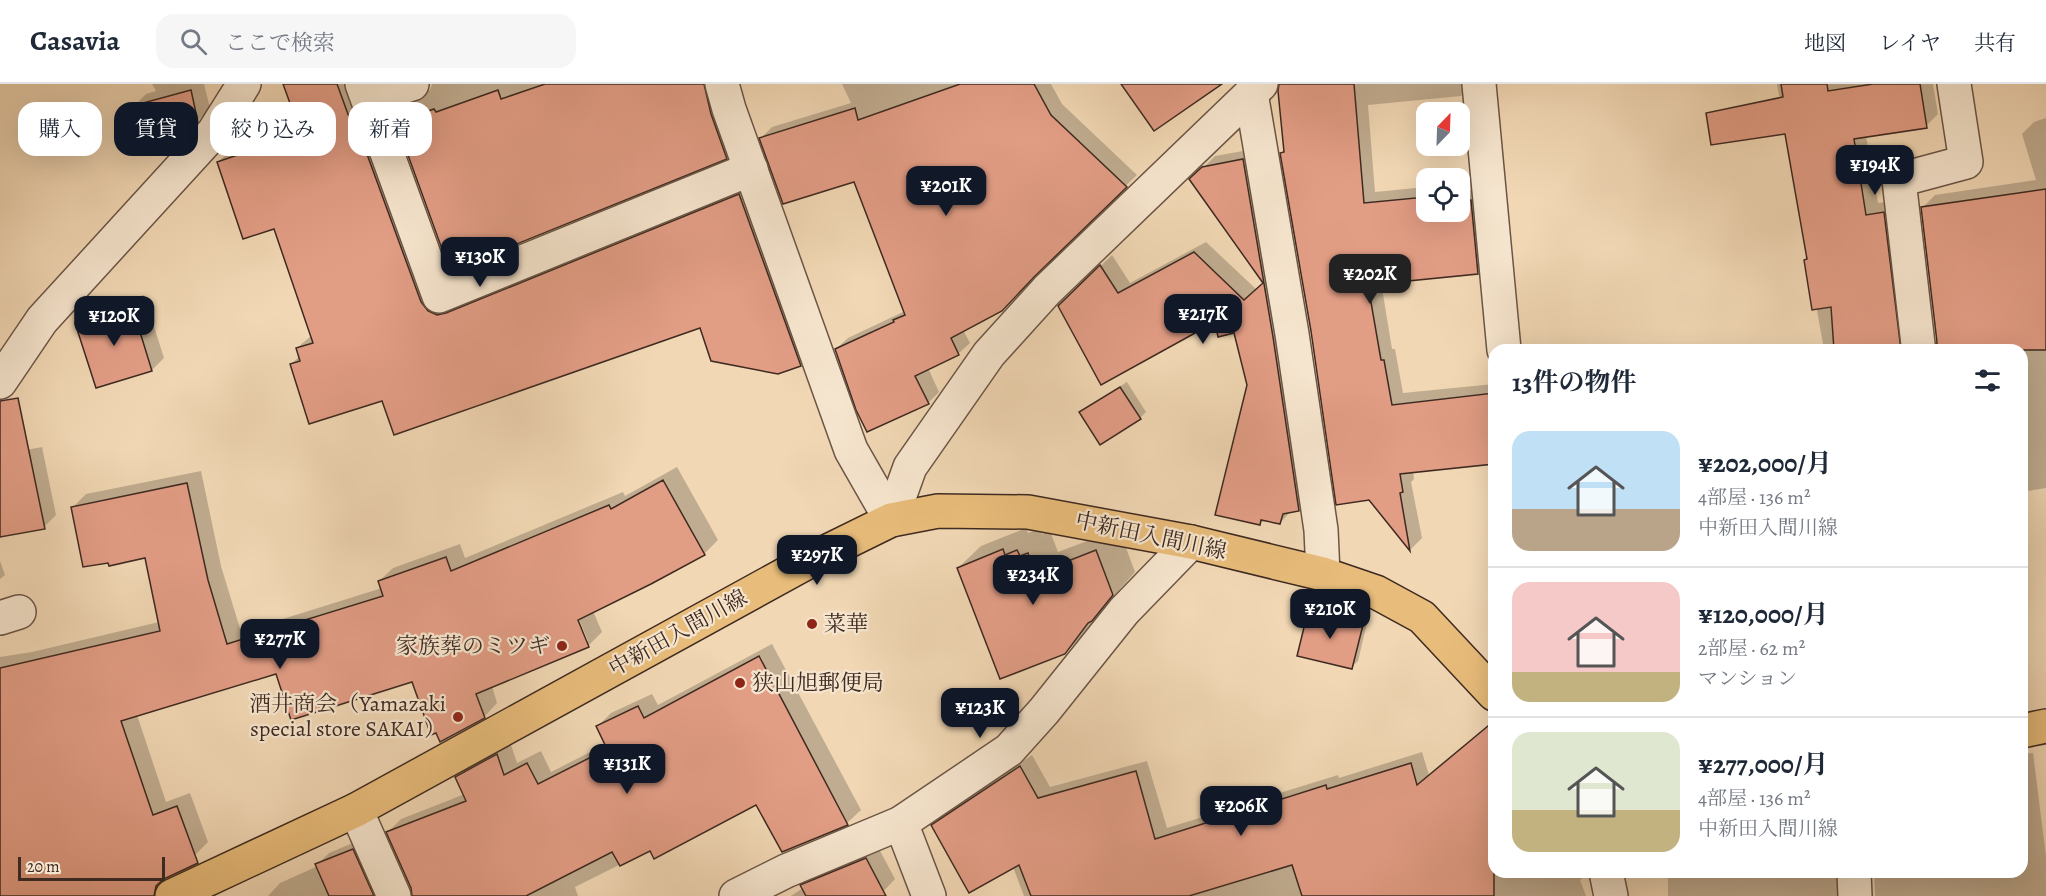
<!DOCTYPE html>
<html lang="ja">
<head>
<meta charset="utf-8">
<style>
  body { margin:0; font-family:Alegreya,"Noto Serif JP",serif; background:#f6f6f7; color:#1f2937; height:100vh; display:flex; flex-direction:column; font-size:22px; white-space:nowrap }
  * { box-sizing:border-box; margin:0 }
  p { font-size:20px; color:#747a83 }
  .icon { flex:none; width:33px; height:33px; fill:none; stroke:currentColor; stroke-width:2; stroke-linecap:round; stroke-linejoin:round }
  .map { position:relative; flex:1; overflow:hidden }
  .side { position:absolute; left:1488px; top:260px; width:540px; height:534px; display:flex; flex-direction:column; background:#fff; border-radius:18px; box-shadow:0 6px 24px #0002 }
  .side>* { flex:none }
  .guide { position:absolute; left:18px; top:18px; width:570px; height:54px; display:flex; gap:12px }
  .needle { width:39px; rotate:23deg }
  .tools { position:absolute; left:1416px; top:18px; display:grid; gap:12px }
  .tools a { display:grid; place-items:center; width:54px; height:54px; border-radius:12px; background:#fff; box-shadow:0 6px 24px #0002; font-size:30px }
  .scale { position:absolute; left:18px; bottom:15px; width:147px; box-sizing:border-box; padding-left:6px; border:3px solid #3e2a21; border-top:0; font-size:16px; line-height:21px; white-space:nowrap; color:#3e2a21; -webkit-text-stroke:4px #f6e5ce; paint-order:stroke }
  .price { position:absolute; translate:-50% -51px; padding:0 14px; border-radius:12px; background:#111827; color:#fff; font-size:20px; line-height:39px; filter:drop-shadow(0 2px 3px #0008) }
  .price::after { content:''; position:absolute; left:50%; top:36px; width:18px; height:14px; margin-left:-9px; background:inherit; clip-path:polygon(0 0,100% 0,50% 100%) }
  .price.selected { background:#222; color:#fff }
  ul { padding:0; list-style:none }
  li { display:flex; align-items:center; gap:18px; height:150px; padding:0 24px }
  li+li { border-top:2px solid #e0e1e3 }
  li span { display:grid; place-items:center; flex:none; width:168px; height:120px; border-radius:18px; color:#555 }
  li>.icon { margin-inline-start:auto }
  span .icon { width:72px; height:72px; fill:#fffc; stroke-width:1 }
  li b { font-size:26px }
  h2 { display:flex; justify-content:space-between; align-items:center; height:72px; padding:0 24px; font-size:26px }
  .chip { padding:0 21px; border-radius:18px; background:#fff; box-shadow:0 6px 24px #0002; font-size:21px; line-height:54px }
  .chip.selected { background:#111827; color:#fff }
  header { display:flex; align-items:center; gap:36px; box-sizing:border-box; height:84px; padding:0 30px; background:#fff; border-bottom:2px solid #e0e1e3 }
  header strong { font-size:28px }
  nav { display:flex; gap:33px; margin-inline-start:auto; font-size:21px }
  .search { width:420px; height:54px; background:#f6f6f7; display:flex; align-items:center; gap:15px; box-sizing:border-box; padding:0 21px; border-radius:18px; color:#747a83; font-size:22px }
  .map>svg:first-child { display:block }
  .shadow { fill:#0003; fill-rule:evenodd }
  .building { fill:#e29d85; stroke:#3e2a21; stroke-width:1.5 }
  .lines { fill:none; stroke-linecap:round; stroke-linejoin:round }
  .minor-casing { stroke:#6b5546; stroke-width:36 }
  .major-casing { stroke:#3e2a21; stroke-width:36 }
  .minor { stroke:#f6e5ce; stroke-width:33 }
  .major { stroke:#e8bc7a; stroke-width:33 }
  .poi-dot { fill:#8f2418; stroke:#f6e5ce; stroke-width:2 }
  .labels { text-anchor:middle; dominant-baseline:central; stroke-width:4.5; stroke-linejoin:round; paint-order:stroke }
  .street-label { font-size:22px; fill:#3e2a21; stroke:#f6e5ce }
  .poi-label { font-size:22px; fill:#3e2a21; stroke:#f6e5ce; text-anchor:start }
</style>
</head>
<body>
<header>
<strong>Casavia</strong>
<div class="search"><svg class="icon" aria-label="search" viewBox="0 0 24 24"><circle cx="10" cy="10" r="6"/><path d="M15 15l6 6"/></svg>ここで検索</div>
<nav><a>地図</a><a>レイヤ</a><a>共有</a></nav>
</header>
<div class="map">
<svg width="2046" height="812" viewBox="0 0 2046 812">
  <rect width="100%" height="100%" fill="#f1d7b4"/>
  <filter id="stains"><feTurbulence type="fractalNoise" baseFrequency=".00333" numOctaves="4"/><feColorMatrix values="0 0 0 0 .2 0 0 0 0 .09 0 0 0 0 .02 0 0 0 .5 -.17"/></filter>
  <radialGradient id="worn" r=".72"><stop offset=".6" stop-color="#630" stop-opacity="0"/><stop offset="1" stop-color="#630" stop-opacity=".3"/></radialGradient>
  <g class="shadow">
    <path d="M152 0H204L210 24 194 41 134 22 146 10 156 7Z"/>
    <path d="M285 0H359L434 206 752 99 812 268 800 280 700 242 383 315 291 280 300 272 297 264 312 251 275 143 218 78 231 66 293 45 290 35 295 30Z"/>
    <path d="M432 0H718L738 61 726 73 451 185 393 27 406 15 430 6Z"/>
    <path d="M842 0H1051L1062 20 1137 91 1042 183 963 246 970 259 958 270 928 284 939 308 928 319 836 265 848 254 905 227 855 96 761 54 772 43 851 19Z"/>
    <path d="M1280 0H1473L1461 12 1368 21 1375 108 1426 103V128H1460V107L1482 105 1489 177 1477 189 1381 198 1392 265H1395L1403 309 1494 300V379L1413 387 1414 395 1411 398 1422 454 1411 465 1369 414 1312 247 1282 69 1285 66Z"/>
    <path d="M1777 0H1933L1938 30 1926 42 1866 52 1878 119 1895 117 1923 266H1824Z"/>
    <path d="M2046 34V404L2022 408V266L1938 258 1923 123 1935 111 2036 96 2022 50 2034 38Z"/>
    <path d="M1254 65 1310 414 1299 426 1291 427 1280 439 1265 435 1260 440 1248 301 1235 247 1216 236 1060 222 1112 171 1130 199 1206 158 1256 205 1264 199 1191 96 1215 72Z"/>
    <path d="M144 211 164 274 152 286 77 239 89 227Z"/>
    <path d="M1127 298 1146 328 1140 334 1081 329 1087 323Z"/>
    <path d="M42 363 56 431 44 443 0 451V371Z"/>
    <path d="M677 383 718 456 704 470 593 527 602 548 588 562 492 602 497 619 484 633 413 596 277 588 137 631 166 718 190 709 208 758 194 772 98 812H0V573L32 568 159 538 146 473 72 424 86 410 201 387 221 482 241 548 382 504 379 497 393 484 460 460 465 474 623 408 625 412ZM576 528 588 557H585L574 529Z"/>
    <path d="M1026 444 1028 449 1040 445 1042 450 1050 447 1058 468 1119 445 1135 488 1104 523 1088 546 1065 569 958 484 981 462Z"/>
    <path d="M0 477 5 491 0 495Z"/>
    <path d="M1315 522 1368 535 1358 577 1352 583 1309 528Z"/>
    <path d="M772 560 861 726 847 739 783 766 757 719 651 765 575 803 578 812H414L413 805 388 748 401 735 465 710 457 693 470 680 510 658 517 679 541 667 551 688 606 660 598 642 611 629 652 610 658 621Z"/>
    <path d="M1493 637 1494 788H1589L1580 796 1586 812H1024L1013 783 933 742 945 730 1032 671 1050 703 1147 677 1167 744 1338 691 1339 694 1422 668 1429 691Z"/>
    <path d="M2033 669 2046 772V812H1875L1874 788H2022V670Z"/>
    <path d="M365 754 392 812H268L280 799 318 782 317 781 329 769Z"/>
    <path d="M878 763 895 795 879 812H791L803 804 802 802 814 790Z"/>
    <path d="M1668 788H1847L1853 812H1668Z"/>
  </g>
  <g class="building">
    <path d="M283 0H337L356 52 360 51 421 218 428 227 437 231 446 229 739 110 801 282 778 290 711 277 700 244 394 351 382 317 309 340 290 280 300 277 296 264 313 259 274 145 243 155 217 78 294 52 288 35 295 33Z"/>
    <path d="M545 0H704L711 30 727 75 450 187 396 38 434 25 436 28 498 6 501 15Z"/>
    <path d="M960 0H1034L1051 31 1127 103 1034 193 1002 227 951 254 959 271 915 292 929 320 867 348 856 326 835 265 894 238 893 236 905 231 854 98 783 120 759 54 855 24 858 36Z"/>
    <path d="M1121 0H1222L1154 47Z"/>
    <path d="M1279 0H1354L1364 119 1426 113V128H1460V117L1471 116 1478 190 1368 201 1381 276H1384L1392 321 1494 309V380L1400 390 1403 408 1400 409 1410 467 1369 416 1336 421 1311 247 1280 69 1284 68 1278 7Z"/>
    <path d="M1781 0H1827L1828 7 1873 0H1920L1927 44 1854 55 1866 131 1884 128 1901 266H1834L1831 223 1812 226 1804 176 1807 175 1785 50 1711 61 1706 29 1783 13Z"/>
    <path d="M191 6 198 38 181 56 143 66 132 22Z"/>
    <path d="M1243 75 1273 253 1299 427 1283 430 1280 440 1261 436 1260 441 1215 431 1247 301 1234 249 1218 253 1215 238 1101 301 1058 222 1100 181 1118 209 1194 168 1244 216 1263 199 1189 95 1202 83Z"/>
    <path d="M2046 105V266H1936L1937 258 1921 123Z"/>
    <path d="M132 222 152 287 96 304 75 239Z"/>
    <path d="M1120 303 1141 335 1100 361 1079 328Z"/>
    <path d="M18 314 45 445 0 453V317Z"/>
    <path d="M663 396 705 471 651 500 578 536 589 563 476 610 485 634 440 658 436 649 431 651 412 598 291 636 276 590 121 637 153 731 177 722 198 779 164 795 156 802 154 812H0V584L160 547 145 474 109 482 108 479 83 483 71 423 187 399 208 496 227 560 383 512 378 497 446 473 451 487 609 421 611 425Z"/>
    <path d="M1003 465 1005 471 1017 466 1020 472 1028 469 1035 490 1096 466 1113 511 1092 537 1088 539 1065 570 1000 595 957 484Z"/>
    <path d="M1308 527 1363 541 1352 585 1297 572Z"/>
    <path d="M759 572 848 741 782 768 756 721 654 775 650 767 620 782 612 768 526 812H412L411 804 386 748 466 717 455 693 497 670 504 691 527 679 538 700 607 665 596 642 638 622 644 634Z"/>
    <path d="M1494 637V812H1302L1292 781 1189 812H1031L1019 781 969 809 931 741 1020 682 1038 714 1136 687 1155 755 1326 701 1327 705 1411 679 1417 701Z"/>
    <path d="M353 765 374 812H329L315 780Z"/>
    <path d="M866 774 886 812H806L800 801Z"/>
  </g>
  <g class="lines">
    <defs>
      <g id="minor">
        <path d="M362 0 439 212 751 85"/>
        <path d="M722 0 729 25 851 366 891 436"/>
        <path d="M1479 0 1504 266"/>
        <path d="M1251 9 1292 250 1321 446 1323 490"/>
        <path d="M368 15 412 0"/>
        <path d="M1918 260 1899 96 1966 78 1954 0"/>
        <path d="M0 298 42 236 213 49 244 0"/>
        <path d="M891 436 910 383 989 270 1047 206 1261 0"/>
        <path d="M0 534 19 528"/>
        <path d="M356 726 394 812"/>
        <path d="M901 739 929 812"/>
        <path d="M1606 788 1611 812"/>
        <path d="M1854 788 1855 812"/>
        <path d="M736 812 786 787 901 739 1009 666 1044 627 1124 527 1191 458"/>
      </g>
      <g id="major">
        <path d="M2022 647 2046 642"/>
        <path d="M172 812 356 726 824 469 891 436 938 427 1028 428 1191 458 1323 490 1376 508 1422 533 1494 610"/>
      </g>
    </defs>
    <use href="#minor" class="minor-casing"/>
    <use href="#major" class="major-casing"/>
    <use href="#minor" class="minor"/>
    <use href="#major" class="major"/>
  </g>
  <g class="poi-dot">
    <circle cx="812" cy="540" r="6"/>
    <circle cx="562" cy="562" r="6"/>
    <circle cx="740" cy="599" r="6"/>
    <circle cx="458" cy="633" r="6"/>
  </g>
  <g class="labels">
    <g class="street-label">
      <text transform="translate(1151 452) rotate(12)">中新田入間川線</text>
      <text transform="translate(678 549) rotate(-29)">中新田入間川線</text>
    </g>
    <g class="poi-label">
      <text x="824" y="540">菜華</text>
      <text x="550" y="562" text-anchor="end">家族葬のミツギ</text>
      <text x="752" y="599">狭山旭郵便局</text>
      <text x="446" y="620" text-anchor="end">酒井商会（Yamazaki<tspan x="446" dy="25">special store SAKAI）</tspan></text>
    </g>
  </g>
  <rect width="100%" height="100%" filter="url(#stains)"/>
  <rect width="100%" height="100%" fill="url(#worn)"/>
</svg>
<div class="tools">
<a><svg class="needle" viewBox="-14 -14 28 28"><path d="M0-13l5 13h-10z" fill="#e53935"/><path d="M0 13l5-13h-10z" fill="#747a83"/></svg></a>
<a><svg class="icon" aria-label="locate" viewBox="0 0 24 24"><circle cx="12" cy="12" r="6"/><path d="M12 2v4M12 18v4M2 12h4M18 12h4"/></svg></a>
</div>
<div class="scale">20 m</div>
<b class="price" style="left:1875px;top:112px">¥194K</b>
<b class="price" style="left:946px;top:133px">¥201K</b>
<b class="price" style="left:480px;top:204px">¥130K</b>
<b class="price selected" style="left:1370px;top:221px">¥202K</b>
<b class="price" style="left:1203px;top:261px">¥217K</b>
<b class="price" style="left:114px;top:263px">¥120K</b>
<b class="price" style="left:817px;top:502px">¥297K</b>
<b class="price" style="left:1033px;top:522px">¥234K</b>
<b class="price" style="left:1330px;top:556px">¥210K</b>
<b class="price" style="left:280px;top:586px">¥277K</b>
<b class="price" style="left:980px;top:655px">¥123K</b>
<b class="price" style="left:627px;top:711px">¥131K</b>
<b class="price" style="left:1241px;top:753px">¥206K</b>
<div class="guide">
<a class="chip">購入</a>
<a class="chip selected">賃貸</a>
<a class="chip">絞り込み</a>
<a class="chip">新着</a>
</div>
<section class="side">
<h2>13件の物件<svg class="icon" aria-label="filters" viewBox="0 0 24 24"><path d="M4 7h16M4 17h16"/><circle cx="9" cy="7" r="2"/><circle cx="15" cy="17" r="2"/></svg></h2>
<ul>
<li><span style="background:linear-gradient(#bfe0f5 65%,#b9a48a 0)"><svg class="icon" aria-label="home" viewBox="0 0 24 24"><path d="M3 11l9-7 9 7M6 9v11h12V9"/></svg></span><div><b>¥202,000/月</b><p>4部屋 · 136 m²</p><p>中新田入間川線</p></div></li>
<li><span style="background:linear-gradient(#f6c9c9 75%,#c2b280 0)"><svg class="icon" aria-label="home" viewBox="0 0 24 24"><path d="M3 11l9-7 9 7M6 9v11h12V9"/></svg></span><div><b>¥120,000/月</b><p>2部屋 · 62 m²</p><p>マンション</p></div></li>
<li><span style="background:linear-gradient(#dfe7d0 65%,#c2b280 0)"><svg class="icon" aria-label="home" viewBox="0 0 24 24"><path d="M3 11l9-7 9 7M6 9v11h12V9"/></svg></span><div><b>¥277,000/月</b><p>4部屋 · 136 m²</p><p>中新田入間川線</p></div></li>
</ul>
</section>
</div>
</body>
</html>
